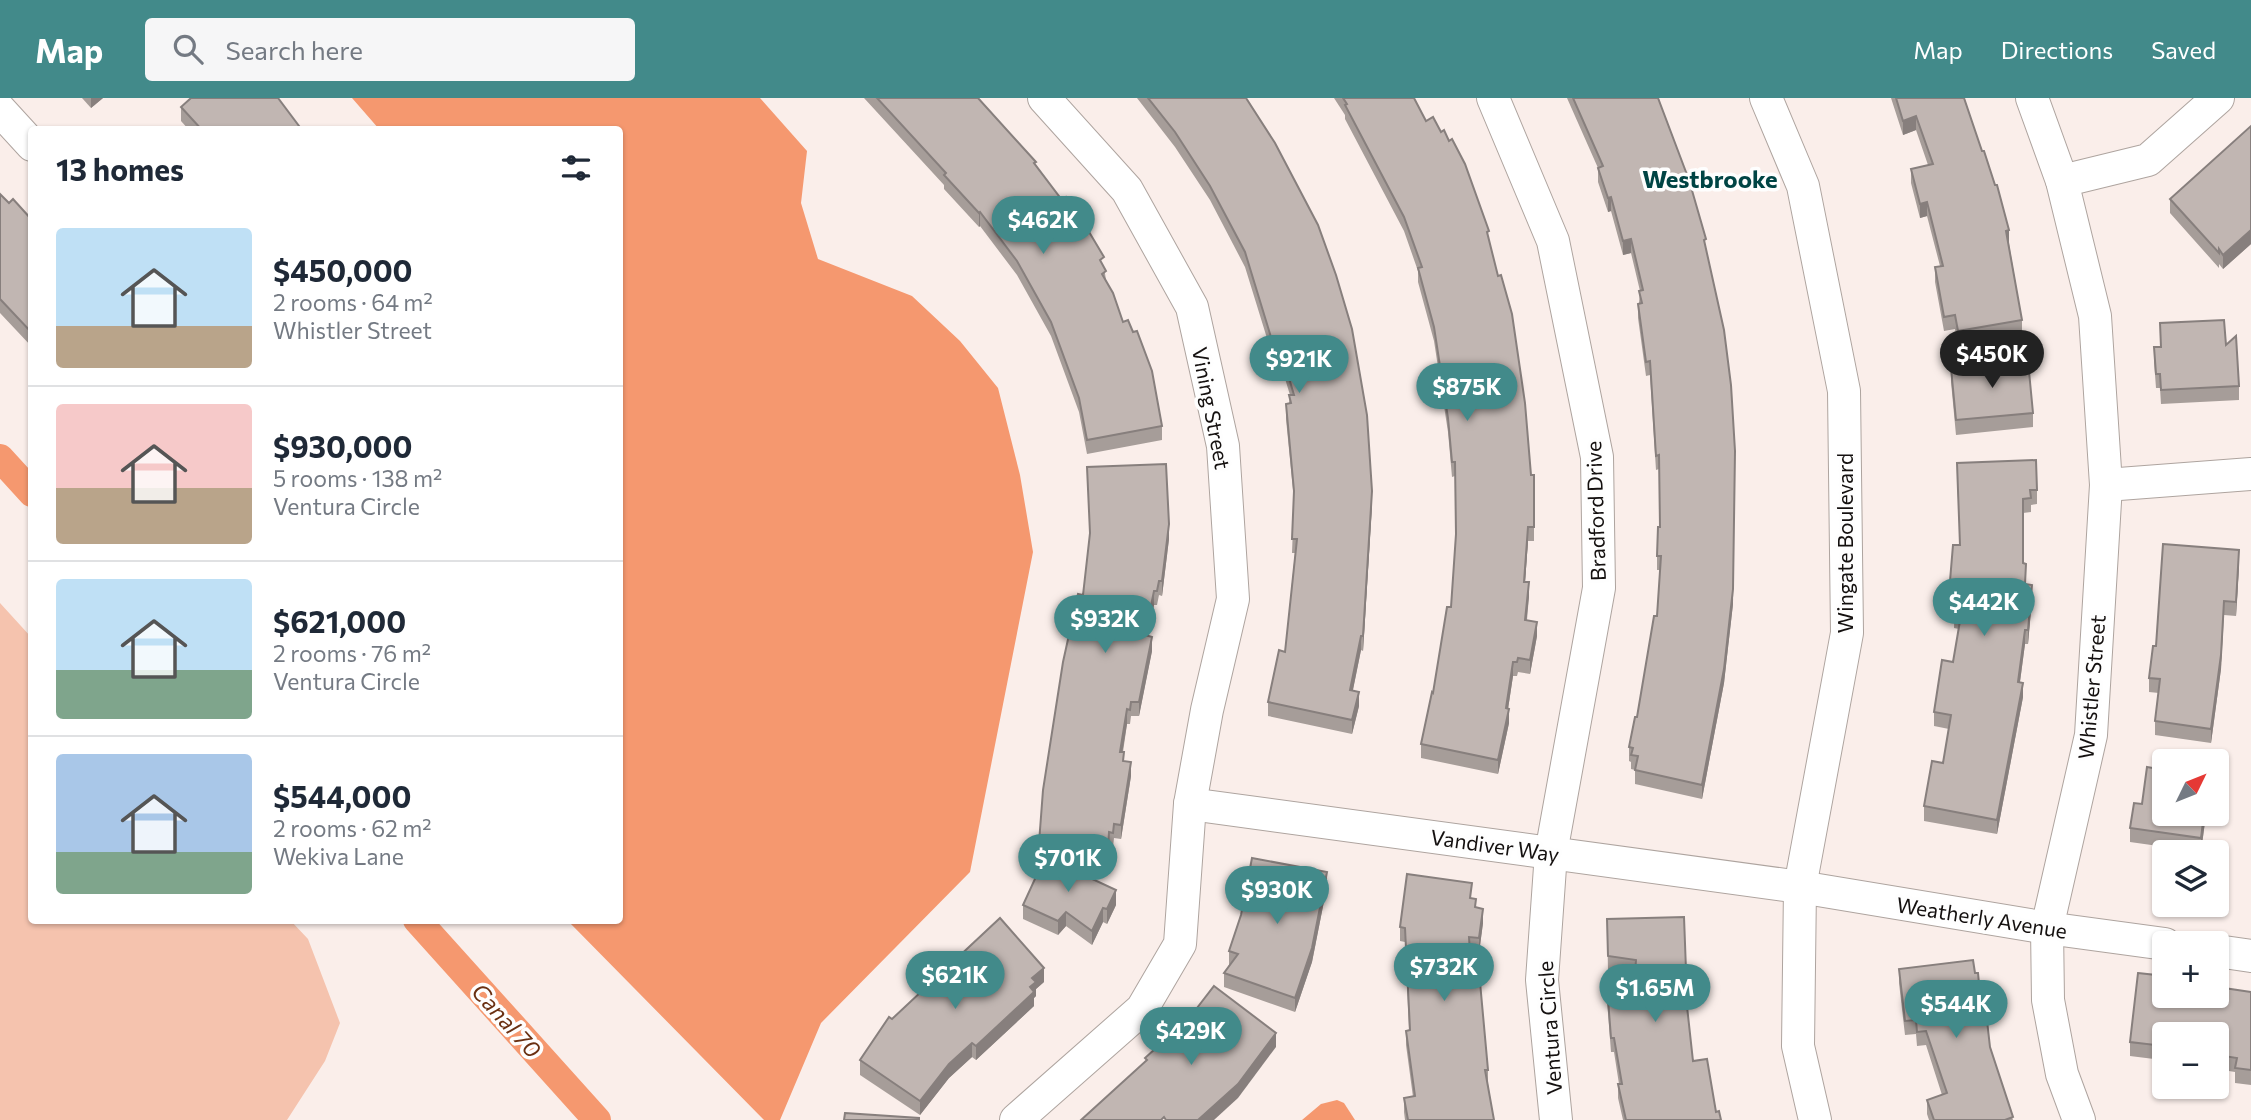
<!DOCTYPE html>
<html lang="en">
<head>
<meta charset="utf-8">
<style>
  body { margin:0; font-family:Commissioner,sans-serif; background:#f6f6f7; color:#1f2937; height:100vh; display:flex; flex-direction:column; font-size:26px; white-space:nowrap }
  * { box-sizing:border-box; margin:0 }
  p { font-size:23px; color:#747a83 }
  .icon { flex:none; width:38px; height:38px; fill:none; stroke:currentColor; stroke-width:2; stroke-linecap:round; stroke-linejoin:round }
  .map { position:relative; flex:1; overflow:hidden }
  .sheet { position:absolute; left:28px; top:28px; width:595px; height:798px; display:flex; flex-direction:column; background:#fff; border-radius:7px; box-shadow:0 2px 5px #0004 }
  .sheet>* { flex:none }
  .needle { width:46px; rotate:47deg }
  .tools { position:absolute; left:2152px; top:651px; display:grid; gap:14px }
  .tools a { display:grid; place-items:center; width:77px; height:77px; border-radius:7px; background:#fff; box-shadow:0 2px 5px #0004; font-size:35px }
  .price { position:absolute; translate:-50% -60px; padding:0 16px; border-radius:24px; background:#428a8a; color:#fff; font-size:23px; line-height:46px; filter:drop-shadow(0 2px 4px #0008) }
  .price::after { content:''; position:absolute; left:50%; top:42px; width:21px; height:16px; margin-left:-10px; background:inherit; clip-path:polygon(0 0,100% 0,50% 100%) }
  .price.on { background:#222; color:#fff }
  ul { padding:0; list-style:none }
  li { display:flex; align-items:center; gap:21px; height:175px; padding:0 28px }
  li+li { border-top:2px solid #e0e1e3 }
  li span { display:grid; place-items:center; flex:none; width:196px; height:140px; border-radius:7px; color:#555 }
  li>.icon { margin-inline-start:auto }
  span .icon { width:84px; height:84px; fill:#fffc; stroke-width:1 }
  li b { font-size:30px }
  h2 { display:flex; justify-content:space-between; align-items:center; height:84px; padding:0 28px; font-size:30px }
  header { display:flex; align-items:center; gap:42px; box-sizing:border-box; height:98px; padding:0 35px; background:#428a8a; color:#fff }
  header strong { font-size:33px }
  nav { display:flex; gap:38px; margin-inline-start:auto; font-size:24px }
  .search { width:490px; height:63px; background:#f6f6f7; display:flex; align-items:center; gap:18px; box-sizing:border-box; padding:0 24px; border-radius:7px; color:#747a83; font-size:26px }
  .map>svg:first-child { display:block }
  .green { fill:#f5c3ae }
  .water { fill:#f5986f }
  .lines { fill:none; stroke-linecap:round; stroke-linejoin:round }
  .canal { stroke:#f5986f; stroke-width:28 }
  .minor-casing { stroke:#aea49f; stroke-width:34 }
  .minor { stroke:#fff; stroke-width:32 }
  .wall { fill:#a69d99 }
  .shaded-wall { fill:#877f7d }
  .building { fill:#c1b6b2; stroke:#877f7d; stroke-width:2 }
  .labels { text-anchor:middle; dominant-baseline:central; stroke-width:7; stroke-linejoin:round; paint-order:stroke }
  .street-label { font-size:21px; fill:#14100f; stroke:#fefefe }
  .water-label { font-size:23px; font-style:italic; fill:#6a3012; stroke:#fefefe }
  .quarter-label { font-size:24px; font-weight:bold; fill:#044; stroke:#fefefe }
</style>
</head>
<body>
<header>
<strong>Map</strong>
<div class="search"><svg class="icon" aria-label="search" viewBox="0 0 24 24"><circle cx="10" cy="10" r="6"/><path d="M15 15l6 6"/></svg>Search here</div>
<nav><a>Map</a><a>Directions</a><a>Saved</a></nav>
</header>
<div class="map">
<svg width="2251" height="1022" viewBox="0 0 2251 1022">
  <rect width="100%" height="100%" fill="#faeeea"/>
  <path class="green" d="M0 505 31 539 32 822 291 823 308 841 340 925 325 963 287 1022H0Z"/>
  <g class="water">
    <path d="M352 0H760L807 53 801 105 818 161 912 198 960 243 998 290 1020 377 1033 454 970 774 821 925 780 1022H764L568 823 620 822V32L379 31Z"/>
    <path d="M1337 1002 1344 1005 1355 1022H1302L1321 1006Z"/>
  </g>
  <g class="lines">
    <g class="canal">
      <path d="M0 360 32 395"/>
      <path d="M417 822 597 1022"/>
    </g>
    <defs>
      <g id="minor">
        <path d="M1493 0 1553 143 1597 359 1599 490 1551 755 1542 882 1556 1022"/>
        <path d="M1766 0 1803 88 1844 293 1847 535 1800 789 1798 948 1815 1022"/>
        <path d="M2032 0 2062 83 2095 218 2106 387 2091 637 2047 830 2048 902 2062 976 2079 1022"/>
        <path d="M0 12 32 47"/>
        <path d="M2062 83 2148 62 2218 0"/>
        <path d="M2106 387 2251 376"/>
        <path d="M1190 706 1800 789 2047 830 2165 846"/>
        <path d="M2217 853 2251 858"/>
        <path d="M1016 1022 1142 911 1180 846 1190 706 1207 612 1233 501 1223 348 1192 209 1127 92 1044 0"/>
      </g>
    </defs>
    <use href="#minor" class="minor-casing"/>
    <use href="#minor" class="minor"/>
  </g>
  <g class="wall">
    <path d="M82 0H103L91 10Z"/>
    <path d="M864 0H978L1036 67 1104 169 1106 182 1123 224 1162 328V342L1087 356 1079 314 1051 238 1017 177 980 128 979 129 944 91V87Z"/>
    <path d="M1137 0H1246L1372 407 1363 553 1361 552 1353 592 1359 608 1352 636 1268 618V604L1285 554 1295 455H1292L1294 402 1286 321V306H1289L1290 297 1279 261 1274 263 1245 169 1210 102 1175 49Z"/>
    <path d="M1334 0H1414L1489 143 1531 377H1534V443H1528L1525 484 1529 498 1527 522 1537 538 1530 576 1518 574 1517 578H1513L1508 611 1509 625 1498 676 1421 660V646L1433 595 1451 509 1456 439 1455 378 1452 379 1448 334 1434 243 1418 184V173L1404 133 1345 21V17Z"/>
    <path d="M1567 0H1658L1706 150 1733 506 1724 585 1702 701 1635 686V672L1631 671V664L1629 663V649L1637 619 1657 518 1660 472H1657V458L1660 429 1659 371 1656 372 1650 277 1646 278 1638 220V206L1639 205 1640 193 1631 155 1623 157 1611 113 1608 114 1598 84V70Z"/>
    <path d="M1891 0H1964L2009 146 2022 222V236L1958 247 1955 231 1944 233 1935 184V169L1940 168 1927 118 1920 120 1911 85V71L1928 67 1916 32 1903 37Z"/>
    <path d="M181 9 302 32H189L181 23Z"/>
    <path d="M2251 28V146L2223 171 2219 166V170L2170 115V101Z"/>
    <path d="M0 96 9 105 32 122V249L0 215Z"/>
    <path d="M2160 225 2226 247 2239 288V302L2161 306 2160 290H2156L2154 263V249H2160Z"/>
    <path d="M1951 270 2033 315V329L1956 337 1951 284Z"/>
    <path d="M1087 369 1169 441 1162 498 1159 497 1157 507H1154L1148 537 1152 553 1139 618H1131L1130 626H1127L1123 654 1124 663 1131 678 1121 741 1114 740 1113 749H1109L1108 765 1039 759V745L1083 497 1090 439Z"/>
    <path d="M1957 379 2037 392V406L2031 407V414L2023 415V465L2026 486 2032 501 2028 546H2025L2020 584 2023 599 1997 736 1924 723V708L1943 665 1949 631 1934 628V614L1953 564 1959 531 1954 530 1955 497H1950V483L1960 447Z"/>
    <path d="M2239 467 2236 518 2224 517 2221 571 2211 645 2155 637V623L2159 595 2149 594V580L2156 548Z"/>
    <path d="M2142 706 2165 716H2206L2201 754 2130 744V730Z"/>
    <path d="M1327 788 1312 864 1295 914 1224 889V875L1229 867V853Z"/>
    <path d="M1471 801 1483 825 1479 855 1470 853 1472 885 1488 972V986L1494 1022H1405L1404 1014V1000L1413 999 1406 947V933L1409 932 1405 844 1400 843V829Z"/>
    <path d="M1023 807H1116L1107 826 1103 824 1092 847 1066 828 1058 837 1023 821Z"/>
    <path d="M1607 821 1686 872V886H1685L1693 963 1716 1014 1721 1022H1623L1618 1000V986H1619L1614 954H1611L1607 902V888L1627 875 1608 873Z"/>
    <path d="M1899 871 1975 875 1980 896 1990 949 2013 1022H1929L1927 1016V1002L1942 997 1926 947 1917 948 1916 936 1905 937 1899 885Z"/>
    <path d="M1044 884 1036 891V898L1034 900V908L976 962 972 959 949 980 920 1017 860 977V962L892 921Z"/>
    <path d="M2251 894V987L2235 985V974L2217 971V936H2165V975L2154 973V961L2130 958V944L2165 898Z"/>
  </g>
  <g class="shaded-wall">
    <path d="M91 0H103L91 10Z"/>
    <path d="M1916 18V32L1903 37V23Z"/>
    <path d="M1611 99V113L1608 114V100Z"/>
    <path d="M1927 104V118L1920 120V106Z"/>
    <path d="M980 114V128L979 129V115Z"/>
    <path d="M2009 132V146L2006 147V133Z"/>
    <path d="M2251 132V146L2223 171V157Z"/>
    <path d="M1631 141V155L1623 157V143Z"/>
    <path d="M1279 247V261L1274 263V249Z"/>
    <path d="M1735 353 1733 506 1724 585 1702 701V687Z"/>
    <path d="M1372 393V407L1363 553V538Z"/>
    <path d="M1169 426V441L1162 498V483Z"/>
    <path d="M1528 429V443L1524 498V484Z"/>
    <path d="M2239 452V467L2236 518V504Z"/>
    <path d="M1529 484V498L1525 536V522Z"/>
    <path d="M2032 487V501L2028 546V532Z"/>
    <path d="M1154 493V507L1145 551V537Z"/>
    <path d="M2224 503 2221 571 2211 645V631Z"/>
    <path d="M1537 524V538L1530 576V562Z"/>
    <path d="M2025 532V546L2018 598V584Z"/>
    <path d="M1361 538V552L1350 606V592Z"/>
    <path d="M1152 539V553L1139 618V604Z"/>
    <path d="M1513 564V578L1506 624V610Z"/>
    <path d="M2023 585V599L1997 736V722Z"/>
    <path d="M1359 594V608L1352 636V622Z"/>
    <path d="M1127 611V626L1120 668V654Z"/>
    <path d="M1509 611V625L1498 676V662Z"/>
    <path d="M1131 664V678L1121 741V727Z"/>
    <path d="M2204 716H2206L2201 754V740Z"/>
    <path d="M1327 774V788L1312 864 1295 914V900Z"/>
    <path d="M1116 792V807L1107 826V811Z"/>
    <path d="M1103 810V824L1092 847V833Z"/>
    <path d="M1483 811V825L1479 855V840Z"/>
    <path d="M1066 814V828L1058 837V823Z"/>
    <path d="M1044 870V884L1036 891V898L1034 900V908L976 962V948L1030 889 1032 880Z"/>
    <path d="M1276 935V949L1238 1000 1214 1022H1198Z"/>
    <path d="M972 945V959L949 980 920 1017V1003L949 966Z"/>
  </g>
  <g class="building">
    <path d="M191 0H278L302 32H202L181 9Z"/>
    <path d="M877 0H978L1036 64 1034 65 1062 102 1066 99 1079 117 1104 159 1100 162 1106 173 1102 176 1113 195 1123 224 1128 222 1133 234 1137 233 1152 273 1162 328 1087 342 1079 300 1051 224 1017 163 980 114 979 115 944 77 946 75Z"/>
    <path d="M1148 0H1246L1275 45 1318 127 1336 177 1352 231 1367 317 1372 393 1363 538H1361L1350 592 1359 594 1352 622 1268 604 1279 552 1285 554 1297 441H1292L1294 393 1286 306 1291 305 1289 297H1294L1279 247 1274 249 1245 154 1210 88 1175 34Z"/>
    <path d="M1343 0H1414L1426 23 1433 19 1441 34 1444 32 1449 43 1452 41 1465 66 1489 133 1487 134 1498 178 1501 177 1512 216 1525 305 1531 377H1534V429H1528L1524 484H1529L1525 522 1537 524 1530 562 1518 560 1517 564H1513L1506 610 1509 611 1498 662 1421 646 1432 594 1433 595 1447 509H1451L1456 436 1455 364H1452L1448 320 1434 229 1418 170 1422 169 1404 119 1345 7 1347 6Z"/>
    <path d="M1573 0H1658L1689 82 1706 141 1704 142 1724 232 1731 287 1735 353 1733 491 1724 571 1702 687 1635 672 1638 658 1631 657 1633 650 1629 649 1635 619H1637L1654 518H1657L1661 458H1657L1658 429H1660L1659 357 1656 358 1650 263 1646 264 1638 206 1642 205 1639 193 1643 192 1631 141 1623 143 1611 99 1608 100 1598 70 1603 68Z"/>
    <path d="M1896 0H1964L1982 53H1984L1995 87H1997L2009 132 2006 133 2022 222 1958 233 1955 217 1944 219 1935 169 1943 168 1927 104 1920 106 1911 71 1933 66 1916 18 1903 23Z"/>
    <path d="M2251 28V132L2223 157 2219 151V155L2170 101Z"/>
    <path d="M0 96 9 105 13 101 32 122V235L0 201Z"/>
    <path d="M2224 222 2226 247 2236 238 2239 288 2161 292 2160 276H2156L2154 249H2161L2160 225Z"/>
    <path d="M2028 263 2033 315 1956 322 1951 270Z"/>
    <path d="M2036 362 2037 392H2030L2031 400 2023 401V465L2026 466 2025 486 2032 487 2028 532H2025L2018 584 2023 585 1997 722 1924 708 1932 663 1943 665 1951 617 1934 614 1942 562 1953 564 1961 517 1954 516 1956 483H1950L1953 447H1960L1957 365Z"/>
    <path d="M1166 366 1169 426 1162 483H1159L1157 493H1154L1145 537 1152 539 1139 604H1131L1130 612 1127 611 1120 654H1124L1123 663 1131 664 1121 727 1114 726 1113 735 1109 734 1108 751 1039 745 1043 692 1063 564 1078 496 1083 497 1090 435 1087 369Z"/>
    <path d="M2163 446 2239 452 2236 504 2224 503 2221 557 2211 631 2155 623 2160 581 2149 580 2153 548H2156Z"/>
    <path d="M2147 669 2165 672V716H2204L2201 740 2130 730 2134 705 2142 706Z"/>
    <path d="M1045 759 1116 792 1107 811 1103 810 1092 833 1066 814 1058 823 1023 807Z"/>
    <path d="M1252 760 1327 774 1312 850 1295 900 1224 875 1238 856 1229 853 1241 817Z"/>
    <path d="M1407 776 1472 785 1470 800 1476 801 1475 809 1483 811 1479 840 1469 839 1472 885 1480 884 1488 972H1485L1494 1022H1408L1404 1000 1415 998 1406 933 1410 932 1405 830 1400 829Z"/>
    <path d="M1684 819 1686 872H1683L1693 963 1707 961 1716 1014 1719 1013 1721 1022H1626L1618 986H1622L1614 940H1611L1607 888H1609L1608 876 1635 875 1636 862 1608 858 1607 821Z"/>
    <path d="M1000 820 1044 870 1032 880 1036 884 1030 889 1034 894 976 948 972 945 949 966 920 1003 860 962 889 919 892 921Z"/>
    <path d="M1973 862 1975 875H1978L1980 896H1984L1990 949 2013 1019 2005 1022H1934L1927 1002 1947 995 1926 933 1917 934 1916 922 1905 923 1899 871Z"/>
    <path d="M2138 875 2165 878V898H2217V889L2251 894V972L2235 970 2237 960 2217 957V936H2165V960L2154 959 2156 947 2130 944Z"/>
    <path d="M1214 888 1276 935 1238 986 1198 1022H1166L1164 1019 1161 1022H1081L1147 962 1145 960 1165 942 1172 949 1201 913 1197 910Z"/>
    <path d="M845 1015 919 1020V1022H844Z"/>
  </g>
  <g class="labels">
    <g class="street-label">
      <text transform="translate(1212 310) rotate(79)">Vining Street</text>
      <text transform="translate(1595 413) rotate(-92)">Bradford Drive</text>
      <text transform="translate(1844 445) rotate(-90)">Wingate Boulevard</text>
      <text transform="translate(2091 589) rotate(-85)">Whistler Street</text>
      <text transform="translate(1495 747) rotate(8)">Vandiver Way</text>
      <text transform="translate(1982 819) rotate(9)">Weatherly Avenue</text>
      <text transform="translate(1549 930) rotate(-94)">Ventura Circle</text>
    </g>
    <g class="water-label">
      <text transform="translate(507 922) rotate(48)">Canal 70</text>
    </g>
    <g class="quarter-label">
      <text x="1710" y="80">Westbrooke</text>
    </g>
  </g>
</svg>
<div class="tools">
<a><svg class="needle" viewBox="-14 -14 28 28"><path d="M0-13l5 13h-10z" fill="#e53935"/><path d="M0 13l5-13h-10z" fill="#747a83"/></svg></a>
<a><svg class="icon" aria-label="layers" viewBox="0 0 24 24"><path d="M12 4l9 5-9 5-9-5zM3 14l9 5 9-5"/></svg></a>
<a>+</a>
<a>−</a>
</div>
<b class="price" style="left:1043px;top:158px">$462K</b>
<b class="price on" style="left:1992px;top:292px">$450K</b>
<b class="price" style="left:1299px;top:297px">$921K</b>
<b class="price" style="left:1467px;top:325px">$875K</b>
<b class="price" style="left:1984px;top:540px">$442K</b>
<b class="price" style="left:1105px;top:557px">$932K</b>
<b class="price" style="left:1068px;top:796px">$701K</b>
<b class="price" style="left:1277px;top:828px">$930K</b>
<b class="price" style="left:1444px;top:905px">$732K</b>
<b class="price" style="left:955px;top:913px">$621K</b>
<b class="price" style="left:1655px;top:926px">$1.65M</b>
<b class="price" style="left:1956px;top:942px">$544K</b>
<b class="price" style="left:1191px;top:969px">$429K</b>
<section class="sheet">
<h2>13 homes<svg class="icon" aria-label="filters" viewBox="0 0 24 24"><path d="M4 7h16M4 17h16"/><circle cx="9" cy="7" r="2"/><circle cx="15" cy="17" r="2"/></svg></h2>
<ul>
<li><span style="background:linear-gradient(#bfe0f5 70%,#b9a48a 0)"><svg class="icon" aria-label="home" viewBox="0 0 24 24"><path d="M3 11l9-7 9 7M6 9v11h12V9"/></svg></span><div><b>$450,000</b><p>2 rooms · 64 m²</p><p>Whistler Street</p></div></li>
<li><span style="background:linear-gradient(#f6c9c9 60%,#b9a48a 0)"><svg class="icon" aria-label="home" viewBox="0 0 24 24"><path d="M3 11l9-7 9 7M6 9v11h12V9"/></svg></span><div><b>$930,000</b><p>5 rooms · 138 m²</p><p>Ventura Circle</p></div></li>
<li><span style="background:linear-gradient(#bfe0f5 65%,#7fa58c 0)"><svg class="icon" aria-label="home" viewBox="0 0 24 24"><path d="M3 11l9-7 9 7M6 9v11h12V9"/></svg></span><div><b>$621,000</b><p>2 rooms · 76 m²</p><p>Ventura Circle</p></div></li>
<li><span style="background:linear-gradient(#a9c7e8 70%,#7fa58c 0)"><svg class="icon" aria-label="home" viewBox="0 0 24 24"><path d="M3 11l9-7 9 7M6 9v11h12V9"/></svg></span><div><b>$544,000</b><p>2 rooms · 62 m²</p><p>Wekiva Lane</p></div></li>
</ul>
</section>
</div>
</body>
</html>
